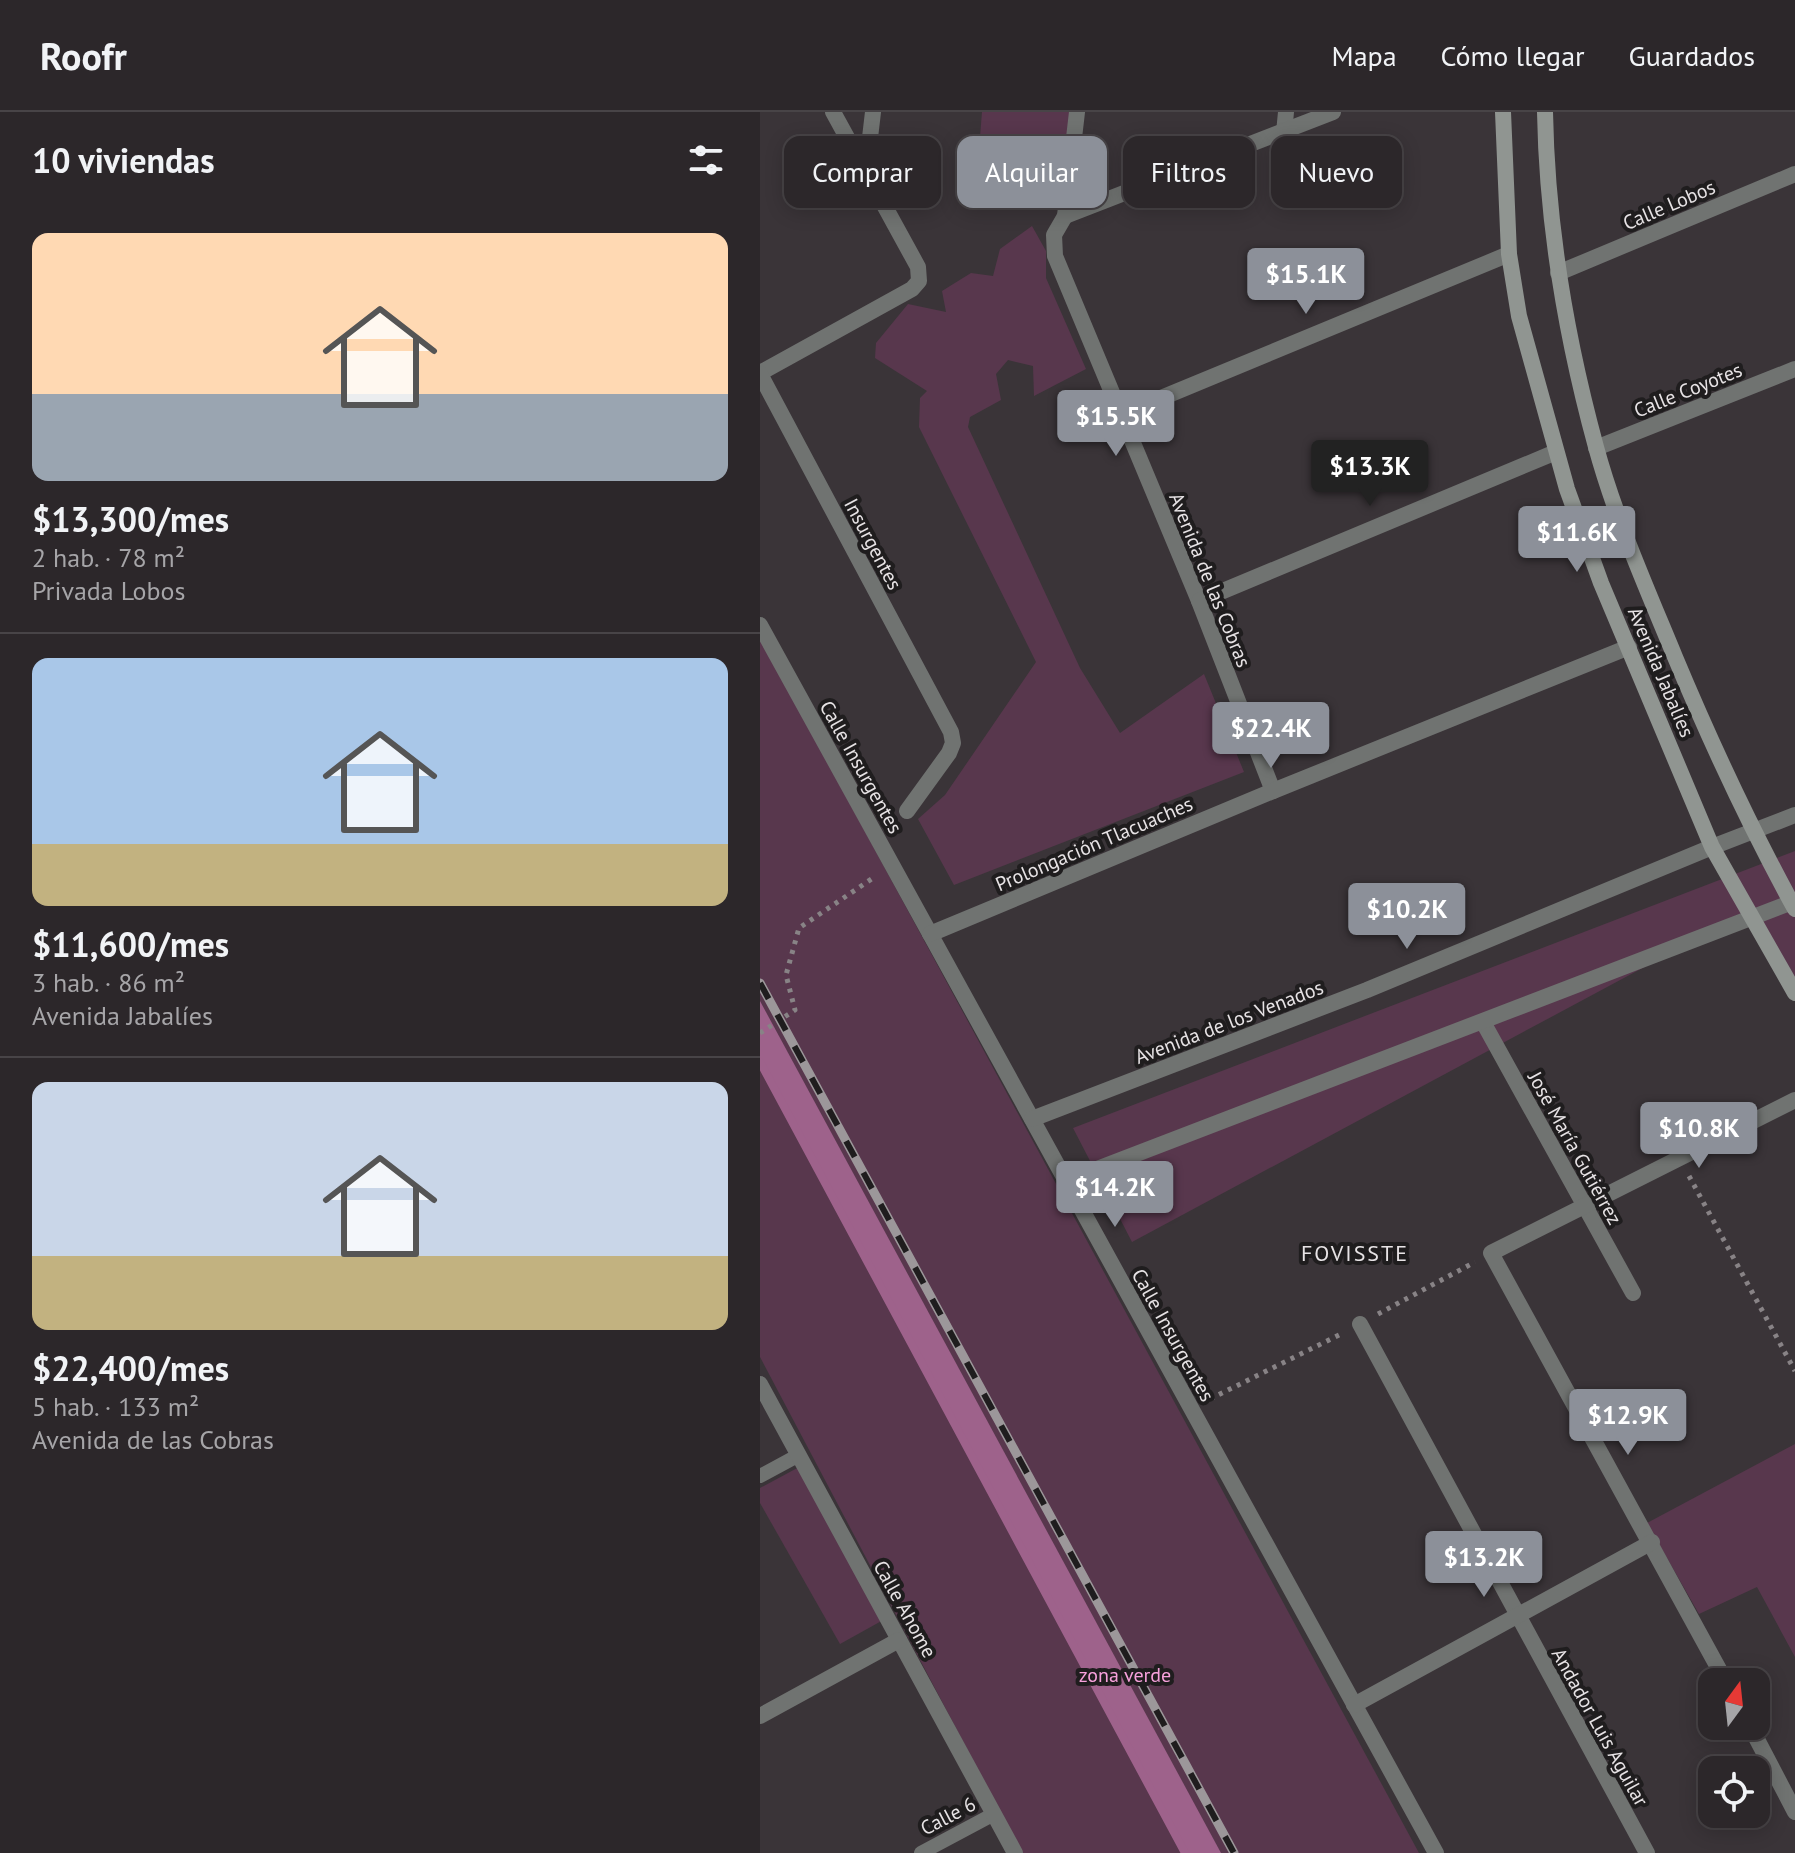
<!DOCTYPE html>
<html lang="es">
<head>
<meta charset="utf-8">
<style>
  body { margin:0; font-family:"PT Sans",sans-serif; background:#342f32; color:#f1f3f6; height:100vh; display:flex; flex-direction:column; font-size:30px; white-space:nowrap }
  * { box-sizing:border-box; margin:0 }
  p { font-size:26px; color:#a6a5a8 }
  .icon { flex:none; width:44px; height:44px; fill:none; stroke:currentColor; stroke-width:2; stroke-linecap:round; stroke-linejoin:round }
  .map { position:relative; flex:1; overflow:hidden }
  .side { display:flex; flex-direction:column; background:#2c272a; width:760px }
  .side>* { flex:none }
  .banner { position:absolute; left:24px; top:24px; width:760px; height:72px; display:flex; gap:16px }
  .needle { width:52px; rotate:15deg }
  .controls { position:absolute; left:938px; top:1556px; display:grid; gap:16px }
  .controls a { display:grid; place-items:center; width:72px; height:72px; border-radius:16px; background:#2c272a; box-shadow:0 4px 20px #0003,0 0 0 2px #484447; font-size:40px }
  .price { position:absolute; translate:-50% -68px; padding:0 18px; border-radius:8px; background:#8c9099; color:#fff; font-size:26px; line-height:52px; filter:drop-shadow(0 2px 4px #0008) }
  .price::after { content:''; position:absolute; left:50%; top:48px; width:24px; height:18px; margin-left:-12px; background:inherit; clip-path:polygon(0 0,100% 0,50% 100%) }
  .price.current { background:#222; color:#fff }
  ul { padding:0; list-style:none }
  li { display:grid; align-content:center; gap:16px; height:424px; padding:0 32px }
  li+li { border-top:2px solid #484447 }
  li span { display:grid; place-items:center; height:248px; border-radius:16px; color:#555 }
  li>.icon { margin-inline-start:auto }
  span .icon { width:144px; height:144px; fill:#fffc; stroke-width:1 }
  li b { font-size:34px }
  h2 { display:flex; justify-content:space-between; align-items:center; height:96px; padding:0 32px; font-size:34px }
  .tag { padding:0 28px; border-radius:16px; background:#2c272a; box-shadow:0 4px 20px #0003,0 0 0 2px #484447; font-size:28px; line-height:72px }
  .tag.current { background:#8c9099; color:#fff }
  header { display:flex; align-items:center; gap:48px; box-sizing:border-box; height:112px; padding:0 40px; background:#2c272a; border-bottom:2px solid #484447 }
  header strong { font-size:38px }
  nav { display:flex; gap:44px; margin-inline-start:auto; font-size:28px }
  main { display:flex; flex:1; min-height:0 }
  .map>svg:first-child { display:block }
  .green { fill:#58374d }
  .water { fill:#9e628b }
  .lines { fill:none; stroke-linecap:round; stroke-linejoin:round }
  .stream { stroke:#9e628b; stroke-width:8 }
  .path { stroke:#888386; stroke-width:5; stroke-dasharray:4 6; stroke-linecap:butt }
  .lane { stroke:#707371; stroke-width:14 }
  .street { stroke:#707371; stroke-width:16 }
  .secondary { stroke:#909591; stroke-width:16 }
  .rail-casing { stroke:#9c979a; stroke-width:9 }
  .rail { stroke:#1f1d1e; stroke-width:6; stroke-dasharray:18; stroke-linecap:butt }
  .labels { text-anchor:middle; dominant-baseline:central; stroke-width:8; stroke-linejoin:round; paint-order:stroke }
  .street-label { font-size:20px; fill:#e7e3e5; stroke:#1f1d1e }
  .park-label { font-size:20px; fill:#f7a1dc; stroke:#1f1d1e }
  .neighbourhood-label { font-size:22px; letter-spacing:2px; fill:#e7e3e5; stroke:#1f1d1e }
</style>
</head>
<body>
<header>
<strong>Roofr</strong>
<nav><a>Mapa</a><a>Cómo llegar</a><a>Guardados</a></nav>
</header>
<main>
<section class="side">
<h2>10 viviendas<svg class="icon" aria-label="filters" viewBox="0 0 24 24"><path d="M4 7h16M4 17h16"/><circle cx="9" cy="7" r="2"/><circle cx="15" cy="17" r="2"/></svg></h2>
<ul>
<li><span style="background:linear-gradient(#ffd9b3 65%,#9aa5b1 0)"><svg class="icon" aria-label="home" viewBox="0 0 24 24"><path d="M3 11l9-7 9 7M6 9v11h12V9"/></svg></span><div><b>$13,300/mes</b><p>2 hab. · 78 m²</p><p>Privada Lobos</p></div></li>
<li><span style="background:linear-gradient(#a9c7e8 75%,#c2b280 0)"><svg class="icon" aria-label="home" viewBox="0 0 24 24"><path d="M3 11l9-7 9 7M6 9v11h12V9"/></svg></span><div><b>$11,600/mes</b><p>3 hab. · 86 m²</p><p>Avenida Jabalíes</p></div></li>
<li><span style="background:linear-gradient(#c9d6e8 70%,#c2b280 0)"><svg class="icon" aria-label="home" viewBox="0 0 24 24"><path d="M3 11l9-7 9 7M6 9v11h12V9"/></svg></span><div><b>$22,400/mes</b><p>5 hab. · 133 m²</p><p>Avenida de las Cobras</p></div></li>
</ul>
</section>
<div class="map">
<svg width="1035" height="1741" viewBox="0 0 1035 1741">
  <rect width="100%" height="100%" fill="#3a3438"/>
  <g class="green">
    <path d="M222 0H311L310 21 297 62 218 50Z"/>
    <path d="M272 114 286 139V166L326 257 274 284 273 254 248 248 236 262 241 288 210 305 208 315 320 556 360 621 444 562 484 660 194 773 158 707 185 683 276 550 159 315 160 286 167 279 115 246 116 231 148 192 186 200 182 179 211 161 233 164 240 137Z"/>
    <path d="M0 526 659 1741H262L0 1245Z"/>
    <path d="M1035 739V889L985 801 372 1130 313 1016Z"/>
    <path d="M1035 1332V1545L997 1475 939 1502 887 1411Z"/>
    <path d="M41 1354 125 1507 80 1532 0 1391V1376Z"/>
  </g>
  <path class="water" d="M0 889 461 1741H426L0 950Z"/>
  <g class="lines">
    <path class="stream" d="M0 950 425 1741"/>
    <g class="path">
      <path d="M0 921 35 898 26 863 39 816 116 764"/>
      <path d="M929 1064 1035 1259"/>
      <path d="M618 1202 715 1150"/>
      <path d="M450 1287 581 1222"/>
    </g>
    <g class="lane">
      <path d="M0 1364 39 1343"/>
      <path d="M161 1741 234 1702"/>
    </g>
    <g class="street">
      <path d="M317 0 305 104 294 123 295 144 439 489 513 679"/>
      <path d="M524 21 526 0"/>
      <path d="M106 60 113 0"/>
      <path d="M305 104 573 0"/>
      <path d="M798 161 1035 62"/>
      <path d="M0 261 152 177 159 169 158 155 73 0"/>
      <path d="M0 262 191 620 193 631 189 641 147 699"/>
      <path d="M360 303 749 142"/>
      <path d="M836 336 1035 257"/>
      <path d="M439 489 796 340"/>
      <path d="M0 513 676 1741"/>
      <path d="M170 822 513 679 869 535"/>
      <path d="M723 910 873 1181"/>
      <path d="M272 1007 607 878 952 735 1035 703"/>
      <path d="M306 1069 1035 789"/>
      <path d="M600 1212 887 1741"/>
      <path d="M0 1272 255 1741"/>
      <path d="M966 1570 731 1141 1035 988"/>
      <path d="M594 1593 892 1430"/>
      <path d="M0 1604 139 1528"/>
      <path d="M990 1614 1035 1700"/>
    </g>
    <g class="secondary">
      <path d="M743 0 749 142 759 204 807 377 841 471 952 735 1035 881"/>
      <path d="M785 0C787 114 806 225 836 335 855 405 887 477 915 545 951 631 990 715 1035 797"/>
    </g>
    <defs>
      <path id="rail" d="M0 871 474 1741"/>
    </defs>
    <use href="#rail" class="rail-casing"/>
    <use href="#rail" class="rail"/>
  </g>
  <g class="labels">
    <g class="street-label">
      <text transform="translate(909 93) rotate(-23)">Calle Lobos</text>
      <text transform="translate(928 278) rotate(-22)">Calle Coyotes</text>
      <text transform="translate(113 432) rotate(62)">Insurgentes</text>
      <text transform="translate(450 468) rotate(68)">Avenida de las Cobras</text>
      <text transform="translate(901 560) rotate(67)">Avenida Jabalíes</text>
      <text transform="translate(101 655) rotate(61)">Calle Insurgentes</text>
      <text transform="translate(334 732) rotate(-23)">Prolongación Tlacuaches</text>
      <text transform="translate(469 910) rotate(-21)">Avenida de los Venados</text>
      <text transform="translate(815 1036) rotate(61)">José María Gutiérrez</text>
      <text transform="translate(413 1223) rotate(61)">Calle Insurgentes</text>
      <text transform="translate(145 1497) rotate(61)">Calle Ahome</text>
      <text transform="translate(840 1615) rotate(61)">Andador Luis Aguilar</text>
      <text transform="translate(188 1704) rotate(-28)">Calle 6</text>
    </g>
    <g class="park-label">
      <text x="365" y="1563">zona verde</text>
    </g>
    <g class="neighbourhood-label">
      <text x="595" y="1141">FOVISSTE</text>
    </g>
  </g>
</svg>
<div class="controls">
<a><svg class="needle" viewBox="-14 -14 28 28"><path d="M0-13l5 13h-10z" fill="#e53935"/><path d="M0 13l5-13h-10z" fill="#a6a5a8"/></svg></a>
<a><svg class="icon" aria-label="locate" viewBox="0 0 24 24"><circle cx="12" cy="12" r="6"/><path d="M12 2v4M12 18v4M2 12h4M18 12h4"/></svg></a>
</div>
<b class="price" style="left:546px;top:204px">$15.1K</b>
<b class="price" style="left:356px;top:346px">$15.5K</b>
<b class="price current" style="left:610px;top:396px">$13.3K</b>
<b class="price" style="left:817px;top:462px">$11.6K</b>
<b class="price" style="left:511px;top:658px">$22.4K</b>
<b class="price" style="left:647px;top:839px">$10.2K</b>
<b class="price" style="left:939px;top:1058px">$10.8K</b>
<b class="price" style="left:355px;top:1117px">$14.2K</b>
<b class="price" style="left:868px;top:1345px">$12.9K</b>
<b class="price" style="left:724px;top:1487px">$13.2K</b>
<div class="banner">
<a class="tag">Comprar</a>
<a class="tag current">Alquilar</a>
<a class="tag">Filtros</a>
<a class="tag">Nuevo</a>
</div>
</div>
</main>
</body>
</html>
